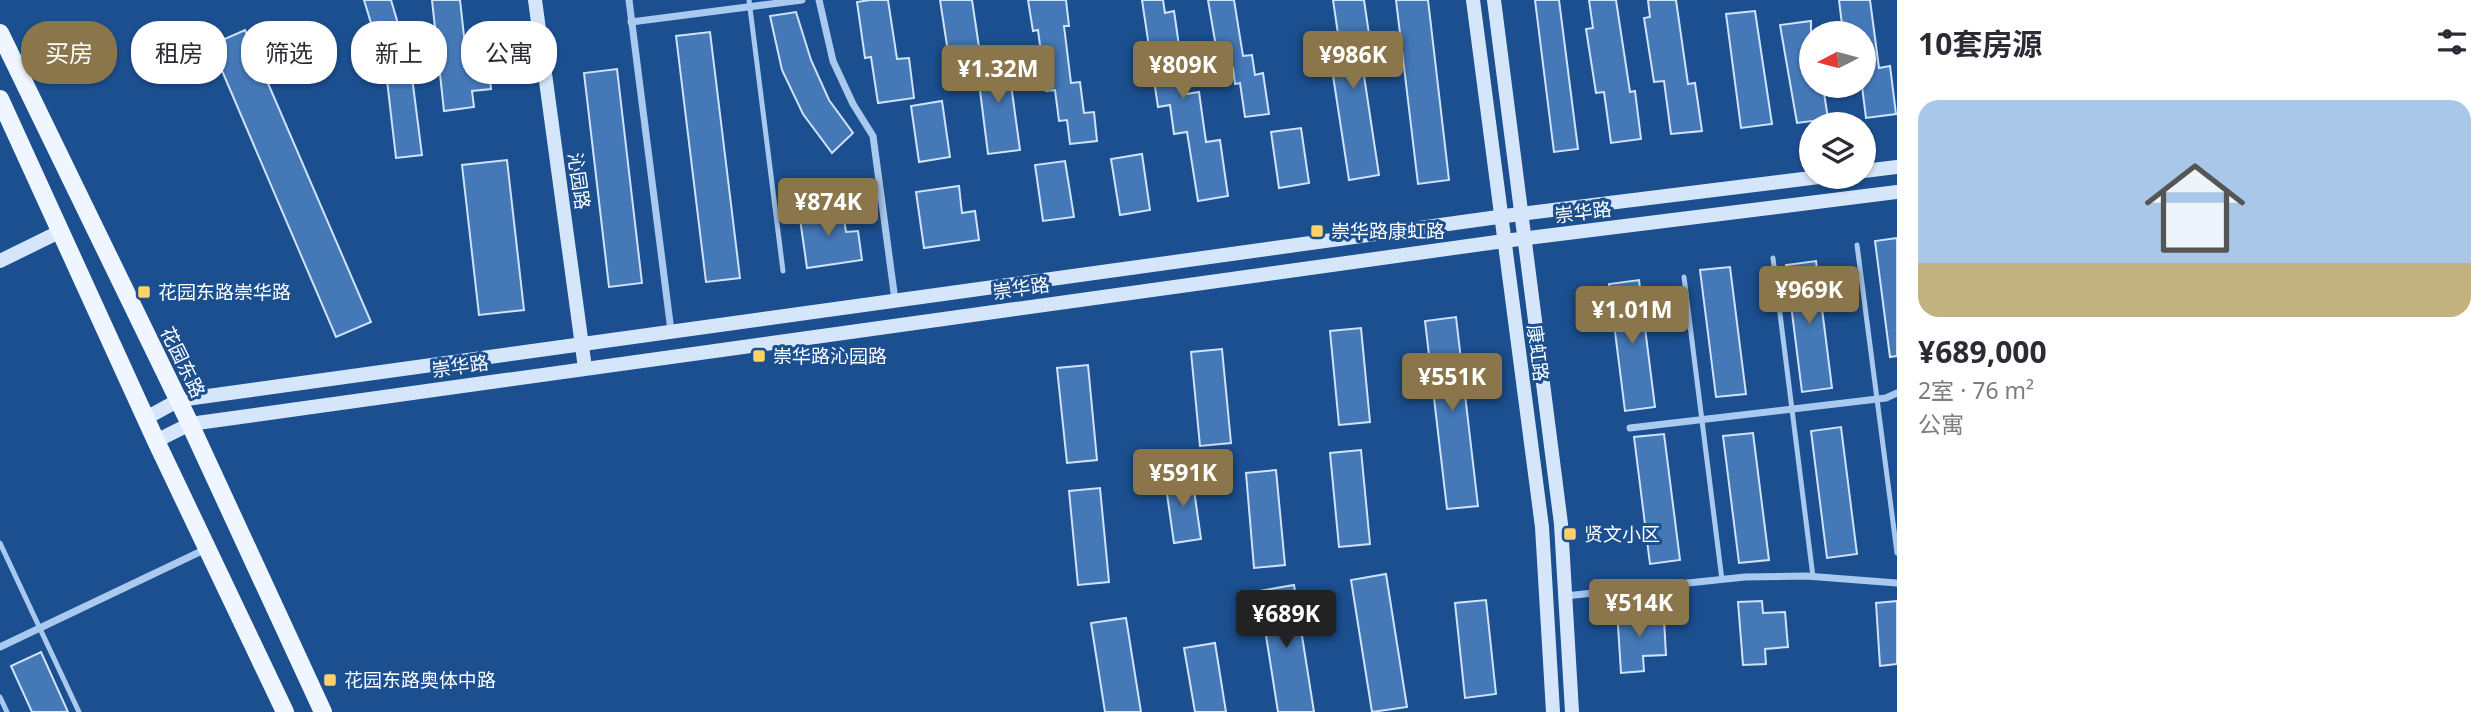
<!DOCTYPE html>
<html lang="zh">
<head>
<meta charset="utf-8">
<style>
  body { margin:0; font-family:"Noto Sans","Noto Sans SC",sans-serif; background:#f2f2f3; color:#2b2b33; height:100vh; display:flex; flex-direction:column; font-size:26px; white-space:nowrap }
  * { box-sizing:border-box; margin:0 }
  p { font-size:23px; color:#7c7c81 }
  .icon { flex:none; width:38px; height:38px; fill:none; stroke:currentColor; stroke-width:2; stroke-linecap:round; stroke-linejoin:round }
  .map { position:relative; flex:1; overflow:hidden }
  .details { display:flex; flex-direction:column; background:#fff; width:595px }
  .details>* { flex:none }
  .hud { position:absolute; left:21px; top:21px; width:665px; height:63px; display:flex; gap:14px }
  .needle { width:46px; rotate:264deg }
  .tools { position:absolute; left:1799px; top:21px; display:grid; gap:14px }
  .tools a { display:grid; place-items:center; width:77px; height:77px; border-radius:50%; background:#fff; box-shadow:0 2px 5px #0004; font-size:35px }
  .price { position:absolute; translate:-50% -60px; padding:0 16px; border-radius:7px; background:#8a764a; color:#fff; font-size:23px; line-height:46px; filter:drop-shadow(0 2px 4px #0008) }
  .price::after { content:''; position:absolute; left:50%; top:42px; width:21px; height:16px; margin-left:-10px; background:inherit; clip-path:polygon(0 0,100% 0,50% 100%) }
  .price.current { background:#222; color:#fff }
  ul { padding:0; list-style:none }
  li { display:grid; align-content:center; gap:14px; height:371px; padding:0 21px }
  li+li { border-top:2px solid #e1e1e2 }
  li span { display:grid; place-items:center; height:217px; border-radius:21px; color:#555 }
  li>.icon { margin-inline-start:auto }
  span .icon { width:126px; height:126px; fill:#fffc; stroke-width:1 }
  li b { font-size:30px }
  h2 { display:flex; justify-content:space-between; align-items:center; height:84px; padding:0 21px; font-size:30px }
  .tag { padding:0 24px; border-radius:28px; background:#fff; box-shadow:0 2px 5px #0004; font-size:24px; line-height:63px }
  .tag.current { background:#8a764a; color:#fff }
  main { display:flex; flex:1; min-height:0 }
  .map>svg:first-child { display:block }
  .building { fill:#4478b7; stroke:#cfe3fa; stroke-width:2 }
  .lines { fill:none; stroke-linecap:round; stroke-linejoin:round }
  .lane { stroke:#a9c9ee; stroke-width:5 }
  .street { stroke:#a9c9ee; stroke-width:7 }
  .secondary { stroke:#d6e6fa; stroke-width:14 }
  .primary { stroke:#f0f6ff; stroke-width:18 }
  .poi-dot { fill:#ffd166; stroke:#1b4f8f; stroke-width:2.5 }
  .labels { text-anchor:middle; dominant-baseline:central; stroke-width:6; stroke-linejoin:round; paint-order:stroke }
  .street-label { font-size:19px; fill:#fff; stroke:#1b4f8f }
  .poi-label { font-size:19px; fill:#fff; stroke:#1b4f8f; text-anchor:start }
</style>
</head>
<body>
<main>
<div class="map">
<svg width="1897" height="712" viewBox="0 0 1897 712">
  <rect width="100%" height="100%" fill="#1b4f8f"/>
  <g class="building">
    <path d="M364 0H391L406 51 382 59Z"/>
    <path d="M432 0H460L467 63 488 60 491 89 472 91 474 107 444 111Z"/>
    <path d="M870 0H888L897 59 909 58 914 98 878 103 871 57 865 58 857 2Z"/>
    <path d="M940 0H972L979 47 948 52Z"/>
    <path d="M1028 0H1066L1069 26H1064L1071 83 1080 82 1084 113 1094 112 1097 141 1070 144 1067 120 1059 121 1055 90 1046 91 1038 30 1033 31Z"/>
    <path d="M1142 0H1163L1165 13 1174 11 1186 94 1199 92 1206 142 1220 140 1228 196 1198 201 1187 132 1174 134 1170 105 1158 107Z"/>
    <path d="M1208 0H1234L1243 56 1252 55 1255 75 1263 73 1269 114 1245 117 1240 83 1235 84 1233 68 1220 70Z"/>
    <path d="M1333 0H1364L1369 34 1358 36 1379 175 1349 180 1330 56 1341 54Z"/>
    <path d="M1396 0H1428L1449 180 1418 184Z"/>
    <path d="M1535 0H1559L1578 149 1554 152Z"/>
    <path d="M1589 0H1616L1630 92 1635 91 1641 139 1611 143 1604 92 1596 93 1586 29 1593 28Z"/>
    <path d="M1648 0H1676L1688 84 1695 83 1702 131 1671 134 1664 81 1654 82 1644 18 1650 17Z"/>
    <path d="M1839 0H1870L1879 68 1890 66 1896 114 1866 118 1862 86 1864 33H1843Z"/>
    <path d="M1755 11 1772 124 1741 128 1726 14Z"/>
    <path d="M796 12 811 60 829 100 853 133 832 153 803 114 782 70 770 16Z"/>
    <path d="M1811 21V86H1823L1828 119 1797 123 1780 25Z"/>
    <path d="M245 30 371 322 336 337 211 45Z"/>
    <path d="M710 32 740 278 706 282 676 36Z"/>
    <path d="M1007 55 1020 150 988 154 976 59Z"/>
    <path d="M617 69 642 283 609 287 584 73Z"/>
    <path d="M412 77 422 155 396 158 387 80Z"/>
    <path d="M942 101 950 157 919 162 911 106Z"/>
    <path d="M1301 128 1309 183 1279 188 1271 132Z"/>
    <path d="M1142 154 1150 210 1120 215 1111 159Z"/>
    <path d="M507 160 524 310 479 315 462 165Z"/>
    <path d="M1065 161 1074 217 1043 221 1035 165Z"/>
    <path d="M959 186 962 213 975 211 979 240 924 248 916 192Z"/>
    <path d="M842 206 846 232 858 231 862 260 807 268 799 212Z"/>
    <path d="M1897 238V356L1890 357 1875 241Z"/>
    <path d="M1816 261 1832 388 1802 392 1786 265Z"/>
    <path d="M1730 267 1746 394 1716 397 1700 270Z"/>
    <path d="M1639 280 1655 407 1625 411 1609 284Z"/>
    <path d="M1456 317 1478 506 1447 509 1425 321Z"/>
    <path d="M1361 328 1370 422 1339 425 1330 331Z"/>
    <path d="M1222 349 1231 443 1200 446 1191 352Z"/>
    <path d="M1088 365 1097 460 1067 463 1057 368Z"/>
    <path d="M1841 427 1857 554 1827 558 1811 431Z"/>
    <path d="M1753 433 1769 560 1739 563 1723 436Z"/>
    <path d="M1664 434 1680 560 1650 564 1634 437Z"/>
    <path d="M1361 450 1370 544 1339 547 1330 453Z"/>
    <path d="M1276 470 1285 565 1254 568 1246 473Z"/>
    <path d="M1192 476 1201 539 1174 543 1165 480Z"/>
    <path d="M1100 488 1109 582 1078 585 1069 491Z"/>
    <path d="M1386 574 1407 707 1372 712 1351 580Z"/>
    <path d="M1294 585 1314 712H1278L1259 591Z"/>
    <path d="M1486 600 1496 694 1465 698 1455 603Z"/>
    <path d="M1762 601 1763 613 1785 612 1788 647 1765 649 1766 664 1743 665 1738 602Z"/>
    <path d="M1897 601V664L1880 666 1876 603Z"/>
    <path d="M1641 608V621L1664 619 1666 655 1643 656 1644 671 1621 673 1617 610Z"/>
    <path d="M1126 618 1141 712H1105L1091 623Z"/>
    <path d="M1215 643 1226 712H1195L1184 648Z"/>
    <path d="M41 652 68 712H32L11 666Z"/>
  </g>
  <g class="lines">
    <g class="lane">
      <path d="M749 0 783 271"/>
      <path d="M1857 245 1897 553"/>
      <path d="M1773 258 1813 577"/>
      <path d="M1684 277 1722 580"/>
      <path d="M0 543 79 712"/>
      <path d="M0 697 7 712"/>
    </g>
    <g class="street">
      <path d="M629 0 671 331"/>
      <path d="M819 0 833 61 853 104 873 136 895 300"/>
      <path d="M631 22 802 0"/>
      <path d="M1630 428 1886 398 1897 393"/>
      <path d="M1565 596 1745 577 1806 576 1897 583"/>
      <path d="M0 647 208 548"/>
    </g>
    <g class="secondary">
      <path d="M535 0 585 368"/>
      <path d="M1473 0 1542 527 1553 712"/>
      <path d="M1494 0 1561 524 1572 712"/>
      <path d="M1864 171 1897 167"/>
      <path d="M0 261 61 231"/>
      <path d="M146 418 179 400 1520 214 1819 177"/>
      <path d="M156 441 190 424 1504 241 1897 192"/>
    </g>
    <g class="primary">
      <path d="M0 33 190 424 323 712"/>
      <path d="M0 99 156 441 285 712"/>
    </g>
  </g>
  <g class="poi-dot">
    <rect x="1310" y="224" width="14" height="14" rx="3.5"/>
    <rect x="137" y="285" width="14" height="14" rx="3.5"/>
    <rect x="752" y="349" width="14" height="14" rx="3.5"/>
    <rect x="1563" y="527" width="14" height="14" rx="3.5"/>
    <rect x="323" y="673" width="14" height="14" rx="3.5"/>
  </g>
  <g class="labels">
    <g class="street-label">
      <text transform="translate(579 181) rotate(82)">沁园路</text>
      <text transform="translate(1583 212) rotate(-7)">崇华路</text>
      <text transform="translate(1021 288) rotate(-8)">崇华路</text>
      <text transform="translate(1538 353) rotate(83)">康虹路</text>
      <text transform="translate(183 362) rotate(64)">花园东路</text>
      <text transform="translate(460 366) rotate(-8)">崇华路</text>
    </g>
    <g class="poi-label">
      <text x="1331" y="231">崇华路康虹路</text>
      <text x="158" y="292">花园东路崇华路</text>
      <text x="773" y="356">崇华路沁园路</text>
      <text x="1584" y="534">贤文小区</text>
      <text x="344" y="680">花园东路奥体中路</text>
    </g>
  </g>
</svg>
<div class="tools">
<a><svg class="needle" viewBox="-14 -14 28 28"><path d="M0-13l5 13h-10z" fill="#e53935"/><path d="M0 13l5-13h-10z" fill="#7c7c81"/></svg></a>
<a><svg class="icon" aria-label="layers" viewBox="0 0 24 24"><path d="M12 4l9 5-9 5-9-5zM3 14l9 5 9-5"/></svg></a>
</div>
<b class="price" style="left:1353px;top:91px">¥986K</b>
<b class="price" style="left:1183px;top:101px">¥809K</b>
<b class="price" style="left:998px;top:105px">¥1.32M</b>
<b class="price" style="left:828px;top:238px">¥874K</b>
<b class="price" style="left:1809px;top:326px">¥969K</b>
<b class="price" style="left:1632px;top:346px">¥1.01M</b>
<b class="price" style="left:1452px;top:413px">¥551K</b>
<b class="price" style="left:1183px;top:509px">¥591K</b>
<b class="price" style="left:1639px;top:639px">¥514K</b>
<b class="price current" style="left:1286px;top:650px">¥689K</b>
<div class="hud">
<a class="tag current">买房</a>
<a class="tag">租房</a>
<a class="tag">筛选</a>
<a class="tag">新上</a>
<a class="tag">公寓</a>
</div>
</div>
<section class="details">
<h2>10套房源<svg class="icon" aria-label="filters" viewBox="0 0 24 24"><path d="M4 7h16M4 17h16"/><circle cx="9" cy="7" r="2"/><circle cx="15" cy="17" r="2"/></svg></h2>
<ul>
<li><span style="background:linear-gradient(#a9c7e8 75%,#c2b280 0)"><svg class="icon" aria-label="home" viewBox="0 0 24 24"><path d="M3 11l9-7 9 7M6 9v11h12V9"/></svg></span><div><b>¥689,000</b><p>2室 · 76 m²</p><p>公寓</p></div></li>
</ul>
</section>
</main>
</body>
</html>
